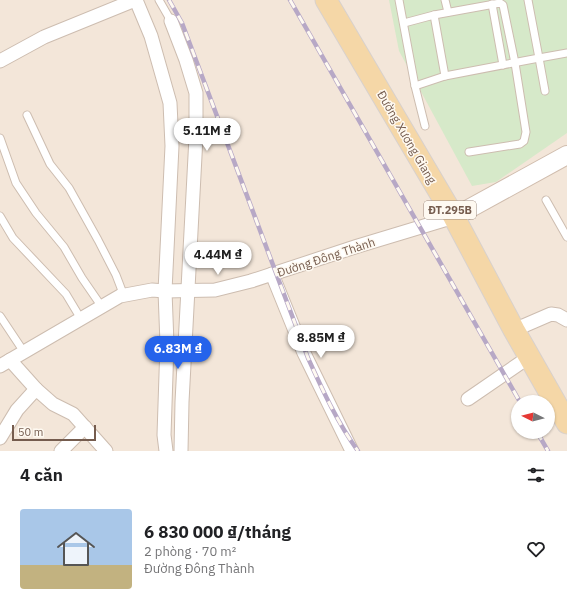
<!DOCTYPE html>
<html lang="vi">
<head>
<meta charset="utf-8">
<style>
  body { margin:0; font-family:"IBM Plex Sans",sans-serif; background:#f6f6f6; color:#202124; height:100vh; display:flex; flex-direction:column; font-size:15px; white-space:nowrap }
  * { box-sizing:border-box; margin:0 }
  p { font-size:13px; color:#757577 }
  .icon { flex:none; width:22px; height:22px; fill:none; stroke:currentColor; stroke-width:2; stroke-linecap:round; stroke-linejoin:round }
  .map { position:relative; height:451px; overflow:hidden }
  .details { display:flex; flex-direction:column; background:#fff; flex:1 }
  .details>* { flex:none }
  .needle { width:26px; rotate:276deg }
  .controls { position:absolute; left:511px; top:395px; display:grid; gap:8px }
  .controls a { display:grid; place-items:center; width:44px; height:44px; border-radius:50%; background:#fff; box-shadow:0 1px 3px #0004; font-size:20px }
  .scale { position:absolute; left:12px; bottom:10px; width:84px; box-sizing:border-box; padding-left:4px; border:2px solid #755c4e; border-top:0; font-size:11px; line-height:14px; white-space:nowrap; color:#755c4e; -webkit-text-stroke:3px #fef9f1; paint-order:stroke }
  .price { position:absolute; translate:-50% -34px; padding:0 9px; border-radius:14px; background:#fff; color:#222; font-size:13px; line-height:26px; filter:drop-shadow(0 1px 2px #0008) }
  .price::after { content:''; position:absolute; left:50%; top:24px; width:12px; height:9px; margin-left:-6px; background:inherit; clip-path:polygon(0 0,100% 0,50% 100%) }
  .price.current { background:#2563eb; color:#fff }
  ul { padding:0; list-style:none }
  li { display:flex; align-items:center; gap:12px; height:100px; padding:0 20px }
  li span { display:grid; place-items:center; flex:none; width:112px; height:80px; border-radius:4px; color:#555 }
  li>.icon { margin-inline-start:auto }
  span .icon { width:48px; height:48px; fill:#fffc; stroke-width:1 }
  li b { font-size:17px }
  h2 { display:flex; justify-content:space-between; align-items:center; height:48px; padding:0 20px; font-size:17px }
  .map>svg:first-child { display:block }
  .residential { fill:#f3e6d9; fill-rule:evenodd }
  .green { fill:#d6e9c9 }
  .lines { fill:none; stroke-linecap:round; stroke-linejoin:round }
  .lane-casing { stroke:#cdbdb0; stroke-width:9 }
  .street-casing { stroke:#cdbdb0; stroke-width:15 }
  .secondary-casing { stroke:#d0bdae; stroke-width:20 }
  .primary-casing { stroke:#d8d1cd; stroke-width:23 }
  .lane { stroke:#fff; stroke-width:7 }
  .street { stroke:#fff; stroke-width:13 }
  .secondary { stroke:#fff; stroke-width:18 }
  .primary { stroke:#f5d7a7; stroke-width:21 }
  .rail-casing { stroke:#b7a8c6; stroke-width:4.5 }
  .rail { stroke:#fef9f1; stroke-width:3; stroke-dasharray:9; stroke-linecap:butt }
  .labels { text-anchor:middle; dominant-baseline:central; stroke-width:3; stroke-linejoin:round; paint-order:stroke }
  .shield { fill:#fef9f1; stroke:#9e8b7f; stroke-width:1 }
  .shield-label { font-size:11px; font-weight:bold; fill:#755c4e }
  .street-label { font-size:12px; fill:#755c4e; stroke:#fef9f1 }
</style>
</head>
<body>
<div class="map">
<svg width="567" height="451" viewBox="0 0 567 451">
  <rect width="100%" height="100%" fill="#fbf4ea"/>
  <path class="residential" d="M0 0H567V451H0ZM518 402H548V432H518Z"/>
  <path class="green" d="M389 0H567V133L496 182 472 186 399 51Z"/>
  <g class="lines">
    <defs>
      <g id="lane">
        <path d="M159 0 171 21"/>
        <path d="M399 0 415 86 425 126"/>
        <path d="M445 0 448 12"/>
        <path d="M492 4 503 65"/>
        <path d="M434 15 445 76"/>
        <path d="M404 23 434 15 500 3 503 5 515 63 526 132 524 141 520 144 469 152"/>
        <path d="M415 86 445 76 539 58 528 0"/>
        <path d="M545 91 539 58 567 53"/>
        <path d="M27 115 50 164 69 188 98 240 116 275 124 296"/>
        <path d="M0 138 16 183 36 213 64 247 82 278 102 307"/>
        <path d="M546 200 567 237"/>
        <path d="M0 216 13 238 66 294 81 319"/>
        <path d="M0 316 24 352"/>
      </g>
      <g id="street">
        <path d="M136 0 151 36 170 103 172 146 165 291 167 344 164 435 166 451"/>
        <path d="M171 21 186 60 196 93V137L182 402 181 451"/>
        <path d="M0 61 44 37 135 0"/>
        <path d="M272 274 304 353 352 451"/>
        <path d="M514 330 551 314 558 315 567 320"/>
        <path d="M10 360 36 389"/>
        <path d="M0 366 120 296 152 290 165 291 215 290 251 281 358 246 454 217"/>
        <path d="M468 399 529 357"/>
        <path d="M0 438 17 410 36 389 53 404 73 414 106 451"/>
        <path d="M61 451 85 427"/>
      </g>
      <path id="secondary" d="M454 217 567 155"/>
      <path id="primary" d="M326 0 454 217 514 330 567 423"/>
    </defs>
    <use href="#lane" class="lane-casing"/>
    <use href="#street" class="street-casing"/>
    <use href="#secondary" class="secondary-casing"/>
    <use href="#primary" class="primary-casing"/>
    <use href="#lane" class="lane"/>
    <use href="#street" class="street"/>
    <use href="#secondary" class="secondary"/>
    <use href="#primary" class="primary"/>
    <defs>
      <g id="rail">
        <path d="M169 0 182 23 308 358C323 391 337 422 358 451"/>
        <path d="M290 0 520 402"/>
        <path d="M537 432 548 451"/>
      </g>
    </defs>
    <use href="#rail" class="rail-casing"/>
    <use href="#rail" class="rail"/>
  </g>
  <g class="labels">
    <rect class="shield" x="424" y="201" width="52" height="18" rx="3"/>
    <g class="shield-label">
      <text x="450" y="210">ĐT.295B</text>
    </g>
    <g class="street-label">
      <text transform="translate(407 137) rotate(60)">Đường Xương Giang</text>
      <text transform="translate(326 257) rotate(-18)">Đường Đông Thành</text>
    </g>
  </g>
</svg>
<div class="controls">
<a><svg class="needle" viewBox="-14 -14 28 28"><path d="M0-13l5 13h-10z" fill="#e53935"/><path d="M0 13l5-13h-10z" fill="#757577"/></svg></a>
</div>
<div class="scale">50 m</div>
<b class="price" style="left:207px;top:152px">5.11M ₫</b>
<b class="price" style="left:218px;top:276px">4.44M ₫</b>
<b class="price" style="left:321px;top:359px">8.85M ₫</b>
<b class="price current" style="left:178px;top:370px">6.83M ₫</b>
</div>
<section class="details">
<h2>4 căn<svg class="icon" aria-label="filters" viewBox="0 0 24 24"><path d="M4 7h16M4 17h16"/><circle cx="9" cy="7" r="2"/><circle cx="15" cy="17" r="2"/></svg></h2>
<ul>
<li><span style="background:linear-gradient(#a9c7e8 70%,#c2b280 0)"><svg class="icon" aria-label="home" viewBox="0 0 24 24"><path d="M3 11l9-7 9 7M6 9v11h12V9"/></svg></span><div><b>6 830 000 ₫/tháng</b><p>2 phòng · 70 m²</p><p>Đường Đông Thành</p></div><svg class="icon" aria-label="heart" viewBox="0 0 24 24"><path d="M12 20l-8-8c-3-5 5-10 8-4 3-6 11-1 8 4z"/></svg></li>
</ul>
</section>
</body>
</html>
